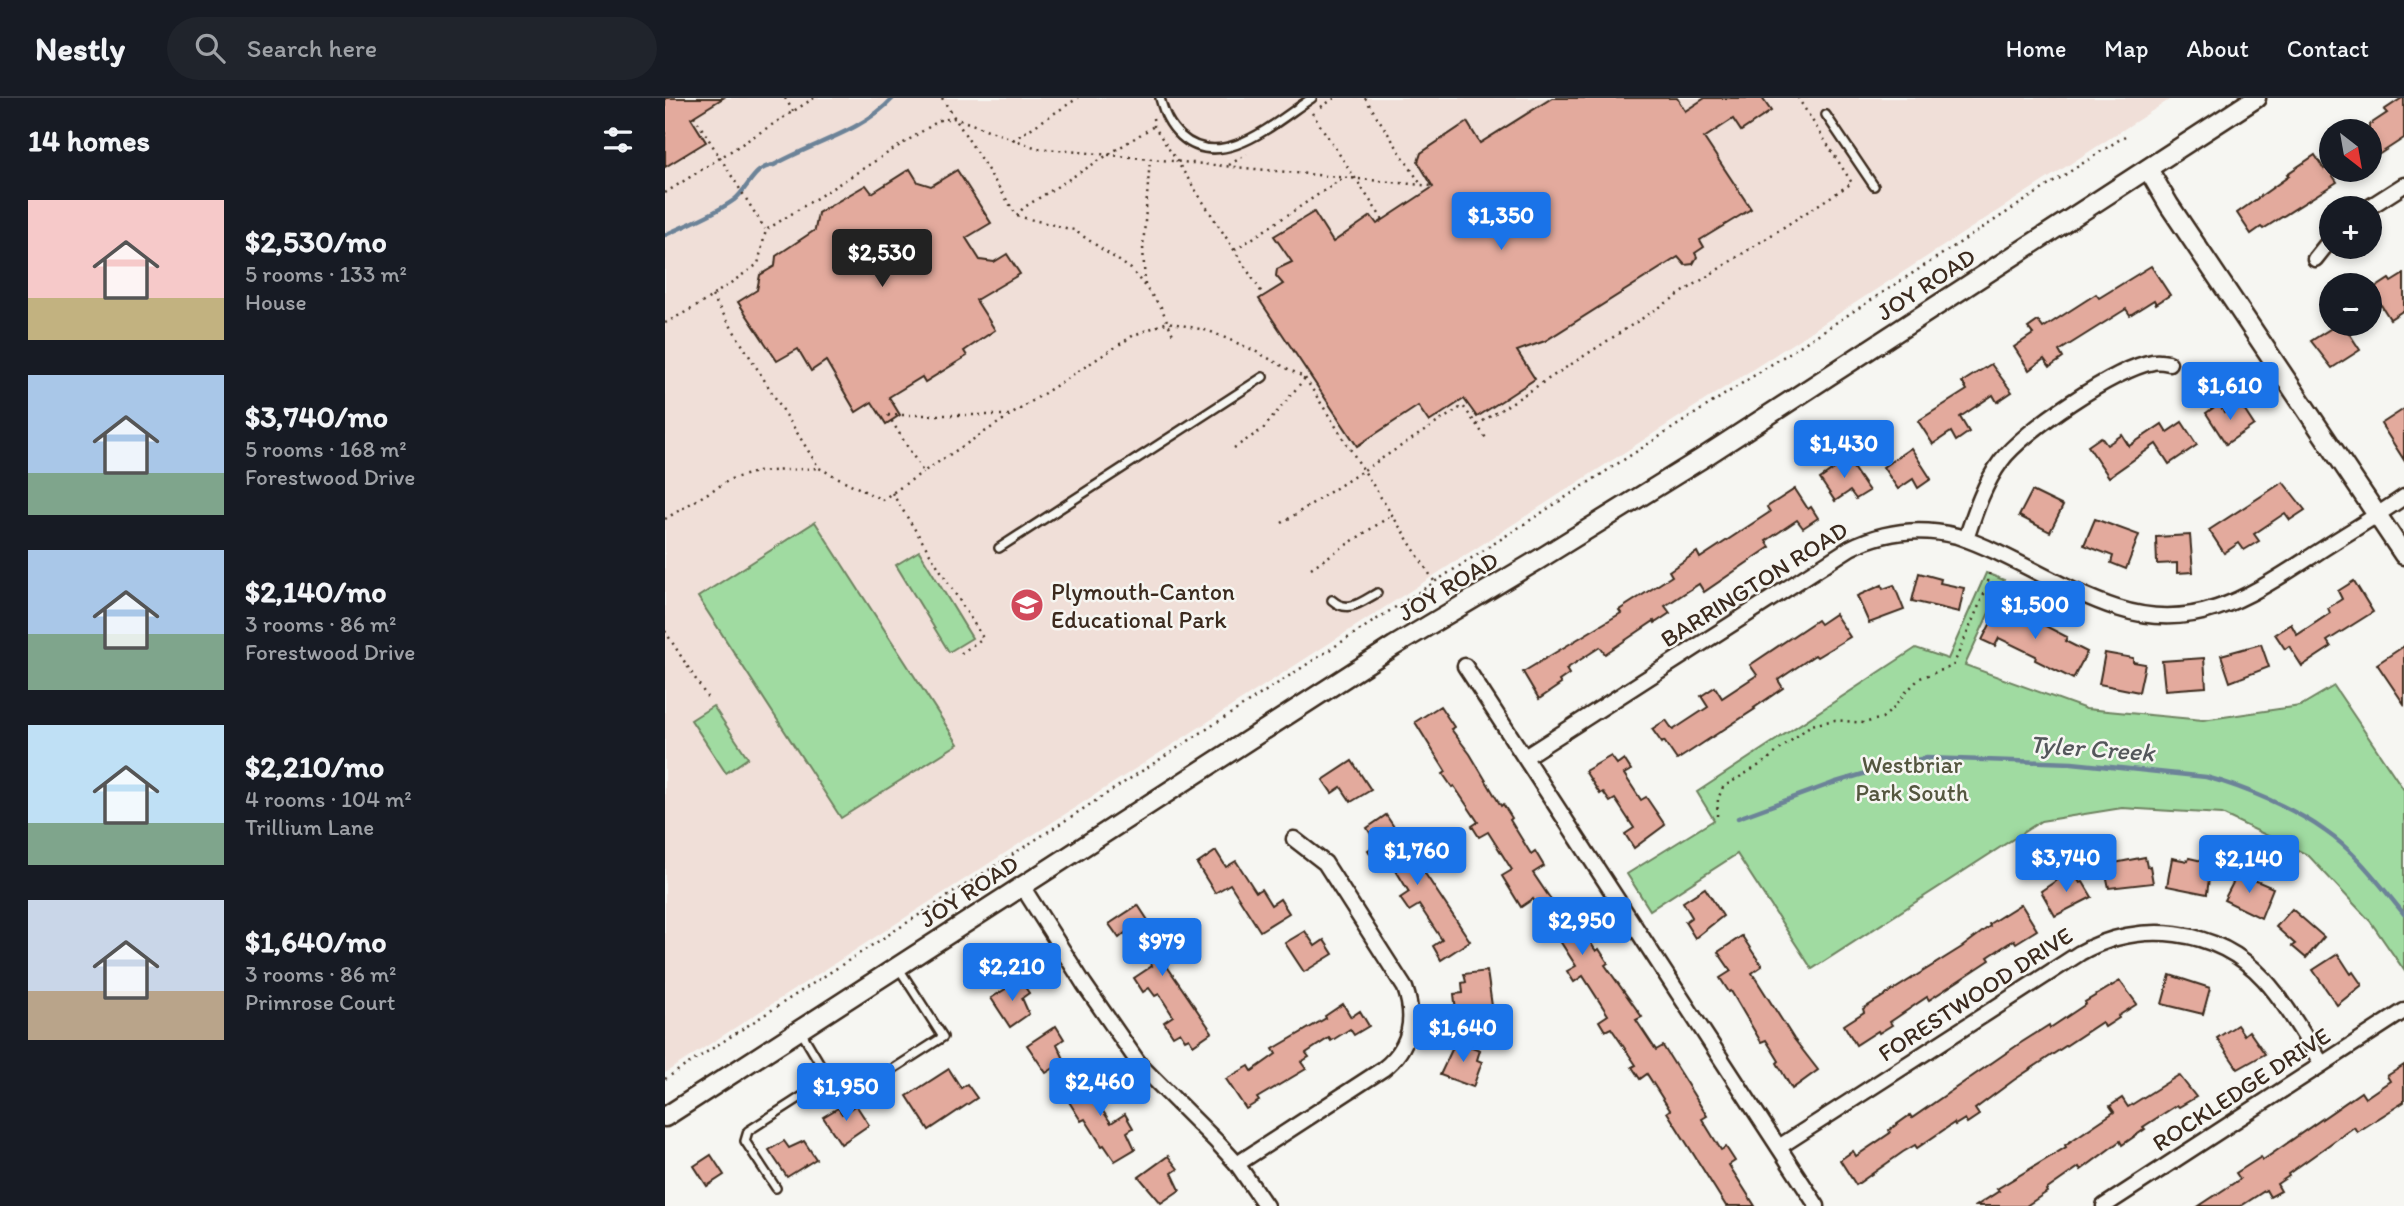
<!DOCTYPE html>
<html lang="en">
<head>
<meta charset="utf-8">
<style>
  body { margin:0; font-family:Itim,sans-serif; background:#20242c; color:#f1f3f6; height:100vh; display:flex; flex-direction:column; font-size:26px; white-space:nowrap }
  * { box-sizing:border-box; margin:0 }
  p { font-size:23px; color:#9ea1a6 }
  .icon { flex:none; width:38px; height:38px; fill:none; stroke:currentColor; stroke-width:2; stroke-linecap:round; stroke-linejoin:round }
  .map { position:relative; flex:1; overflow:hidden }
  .panel { display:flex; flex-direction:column; background:#171b24; width:665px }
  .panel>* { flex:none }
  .needle { width:46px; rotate:149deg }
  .controls { position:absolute; left:1654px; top:21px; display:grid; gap:14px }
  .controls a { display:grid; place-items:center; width:63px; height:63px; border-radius:50%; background:#171b24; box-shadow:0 4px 10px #0003; font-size:35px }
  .price { position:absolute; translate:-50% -60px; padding:0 16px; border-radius:7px; background:#1a73e8; color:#fff; font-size:23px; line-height:46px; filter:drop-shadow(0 2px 4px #0008) }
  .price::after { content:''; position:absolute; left:50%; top:42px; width:21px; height:16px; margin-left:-10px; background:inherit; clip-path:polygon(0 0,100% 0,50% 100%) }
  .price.current { background:#222; color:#fff }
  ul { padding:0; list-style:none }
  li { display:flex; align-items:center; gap:21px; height:175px; padding:0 28px }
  li span { display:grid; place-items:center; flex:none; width:196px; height:140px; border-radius:0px; color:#555 }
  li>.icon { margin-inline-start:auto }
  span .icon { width:84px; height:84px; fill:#fffc; stroke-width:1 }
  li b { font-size:30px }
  h2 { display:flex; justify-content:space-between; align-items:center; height:84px; padding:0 28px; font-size:30px }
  header { display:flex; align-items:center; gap:42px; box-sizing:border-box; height:98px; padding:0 35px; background:#171b24; border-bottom:2px solid #363941 }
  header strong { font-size:33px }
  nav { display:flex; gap:38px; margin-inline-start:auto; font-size:24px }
  .search { width:490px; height:63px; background:#20242c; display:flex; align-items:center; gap:18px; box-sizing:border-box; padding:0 24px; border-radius:38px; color:#9ea1a6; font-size:26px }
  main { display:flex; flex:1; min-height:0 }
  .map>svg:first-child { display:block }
  .built { fill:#f0dfd8 }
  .green { fill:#a0dba1; stroke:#6e8260; stroke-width:2 }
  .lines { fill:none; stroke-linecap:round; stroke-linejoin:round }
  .stream { stroke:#6c8398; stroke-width:4.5 }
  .building { fill:#e3aa9d; stroke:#3b2a1e; stroke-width:2 }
  .service-casing { stroke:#3b2a1e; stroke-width:12 }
  .minor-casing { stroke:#3b2a1e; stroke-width:19 }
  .tertiary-casing { stroke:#3b2a1e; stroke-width:23 }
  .path { stroke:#3b2a1e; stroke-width:2.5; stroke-dasharray:2 5; stroke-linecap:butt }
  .service { stroke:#f6f6f2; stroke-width:7 }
  .minor { stroke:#f6f6f2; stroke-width:14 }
  .tertiary { stroke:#f6f6f2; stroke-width:18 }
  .labels { text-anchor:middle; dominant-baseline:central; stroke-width:5; stroke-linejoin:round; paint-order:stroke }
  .street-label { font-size:24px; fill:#3b2a1e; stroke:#f6f6f2 }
  .poi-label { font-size:24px; fill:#3b2a1e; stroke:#f6f6f2; text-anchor:start }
  .park-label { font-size:24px; fill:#54563f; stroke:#f6f6f2 }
  .water-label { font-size:26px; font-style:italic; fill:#54575b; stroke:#f6f6f2 }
</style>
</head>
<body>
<header>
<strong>Nestly</strong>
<div class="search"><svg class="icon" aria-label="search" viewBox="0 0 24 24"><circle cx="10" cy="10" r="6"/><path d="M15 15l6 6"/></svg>Search here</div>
<nav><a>Home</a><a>Map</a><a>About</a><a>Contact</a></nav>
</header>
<main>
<section class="panel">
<h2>14 homes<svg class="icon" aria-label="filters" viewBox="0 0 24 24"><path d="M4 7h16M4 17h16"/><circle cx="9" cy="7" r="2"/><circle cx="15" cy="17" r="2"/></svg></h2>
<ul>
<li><span style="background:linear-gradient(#f6c9c9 70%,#c2b280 0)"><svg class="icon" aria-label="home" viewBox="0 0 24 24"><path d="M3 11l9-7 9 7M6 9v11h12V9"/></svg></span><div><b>$2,530/mo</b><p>5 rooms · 133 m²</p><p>House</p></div></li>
<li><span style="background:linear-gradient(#a9c7e8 70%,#7fa58c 0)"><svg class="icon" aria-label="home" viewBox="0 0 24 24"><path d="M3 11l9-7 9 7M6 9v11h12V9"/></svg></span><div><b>$3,740/mo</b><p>5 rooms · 168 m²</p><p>Forestwood Drive</p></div></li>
<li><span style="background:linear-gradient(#a9c7e8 60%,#7fa58c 0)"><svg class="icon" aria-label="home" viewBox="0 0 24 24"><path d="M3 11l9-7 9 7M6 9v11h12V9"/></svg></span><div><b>$2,140/mo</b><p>3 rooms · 86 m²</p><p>Forestwood Drive</p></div></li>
<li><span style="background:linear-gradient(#bfe0f5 70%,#7fa58c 0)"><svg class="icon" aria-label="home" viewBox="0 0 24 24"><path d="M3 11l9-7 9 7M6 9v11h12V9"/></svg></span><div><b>$2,210/mo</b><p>4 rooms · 104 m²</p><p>Trillium Lane</p></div></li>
<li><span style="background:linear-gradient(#c9d6e8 65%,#b9a48a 0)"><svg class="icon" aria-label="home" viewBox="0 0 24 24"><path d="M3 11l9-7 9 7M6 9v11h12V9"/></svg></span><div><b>$1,640/mo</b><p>3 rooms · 86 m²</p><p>Primrose Court</p></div></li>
</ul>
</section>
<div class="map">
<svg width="1739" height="1108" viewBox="0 0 1739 1108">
  <rect width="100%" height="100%" fill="#f6f6f2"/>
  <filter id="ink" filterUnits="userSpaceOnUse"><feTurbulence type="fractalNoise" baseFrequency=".0143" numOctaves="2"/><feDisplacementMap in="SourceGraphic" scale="14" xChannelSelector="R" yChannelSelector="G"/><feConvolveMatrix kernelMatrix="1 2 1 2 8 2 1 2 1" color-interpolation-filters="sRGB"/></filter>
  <g filter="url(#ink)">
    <path class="built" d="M0 0H1507L0 975Z"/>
    <g class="green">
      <path d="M150 424 293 646 176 720 33 499Z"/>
      <path d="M254 453 307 540 284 554 231 467Z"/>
      <path d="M1321 475 1339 482 1300 567 1421 611 1538 622 1635 608 1669 588 1739 692V872L1705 823 1643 757 1557 716 1457 710 1376 723 1147 871 1072 756 985 812 962 776 1049 722 1032 694 1251 550 1283 561Z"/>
      <path d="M48 608 83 660 61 675 26 622Z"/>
    </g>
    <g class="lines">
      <g class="stream">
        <path d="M0 137C23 126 48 117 69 102 84 90 88 69 109 67 147 45 197 34 228 0"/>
        <path d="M1073 720 1168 685 1228 667 1261 660 1407 665 1541 679C1579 689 1628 710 1660 733 1691 754 1715 787 1739 816"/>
      </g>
    </g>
    <g class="building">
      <path d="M0 0H58L26 20 41 44 0 69Z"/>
      <path d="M887 0H1012L1020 13 1040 0H1097L1106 13 1076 33 1068 21 1039 40 1086 111 1035 142 1039 149 1030 155 1032 159 1028 166 1020 167 1013 159 880 243 852 253 870 281 812 319 799 301 764 324 753 308 692 348 594 201 618 186 611 178 612 171 627 164 609 138 649 114 668 144 706 118 712 126 768 89 753 64 756 55 802 24 815 45Z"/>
      <path d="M1737 0H1739V40L1704 63V27L1722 15 1719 12Z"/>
      <path d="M1650 57 1659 71 1662 69 1672 84 1598 131 1596 129 1586 136 1572 115 1624 78 1622 76Z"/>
      <path d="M245 71 253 84 266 88 292 72 326 125 301 140 315 162 329 164 342 156 355 176 311 202 330 232 299 253 302 258 260 284 257 279 224 299 235 317 221 326 207 304 191 314 161 263 146 273 133 251 112 263 73 204 92 192 95 177 110 168 111 158 150 132 153 115 201 87 207 95Z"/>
      <path d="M1486 168 1505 197 1491 206 1489 202 1465 217 1461 211 1394 253 1398 260 1385 269 1379 261 1364 272 1349 249 1368 236 1363 230 1373 223 1378 230 1431 196 1434 200Z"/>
      <path d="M1739 176V212L1725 221 1716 207 1712 210 1704 199V194L1724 181 1726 184Z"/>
      <path d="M1673 226H1678L1695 252 1667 270 1646 243Z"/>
      <path d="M1326 266 1347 294 1332 304 1328 297 1295 319 1304 334 1291 343 1286 334 1268 346 1253 323 1302 292 1297 284Z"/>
      <path d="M1574 304 1589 327 1561 346 1541 315 1554 306 1559 314Z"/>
      <path d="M1739 311V362L1716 326Z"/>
      <path d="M1517 324 1532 347 1504 366 1491 346 1444 379 1423 348 1436 339 1442 347 1457 337 1464 348 1497 326 1502 334Z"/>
      <path d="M1246 350 1266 381 1253 390 1248 381 1233 391 1218 369Z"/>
      <path d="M1178 355 1204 393 1191 401 1185 393 1170 403 1155 381 1172 369 1167 363Z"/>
      <path d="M1618 384 1640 412 1625 422 1620 415 1589 436 1594 443 1579 452 1574 445 1559 455 1544 432Z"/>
      <path d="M1130 391 1143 411 1146 409 1153 420 1138 430 1132 422 1101 443 1105 449 1039 494 1034 486 1000 508 1005 515 990 525 989 523 940 556 935 549 901 571 904 576 894 583 896 586 874 601 858 574 956 515 954 512 1007 478 1004 473 1032 454 1035 460 1105 414 1102 409Z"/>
      <path d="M1367 393 1398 408 1385 434 1354 418Z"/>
      <path d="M1430 421 1474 437 1461 471 1446 465 1448 458 1419 447Z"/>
      <path d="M1525 437 1528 474 1512 475V465L1492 466 1491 439Z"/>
      <path d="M1254 475 1276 481 1275 485 1299 490 1294 514 1247 503Z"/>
      <path d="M1689 483 1708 514 1662 543 1666 549 1637 568 1624 548 1620 551 1610 536 1626 526 1632 537 1665 515 1663 510 1677 501 1673 493Z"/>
      <path d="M1217 487 1218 491 1229 487 1239 512 1204 525 1192 498Z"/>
      <path d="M1336 505 1402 539 1400 543 1422 554 1408 581 1370 562 1371 558 1334 540 1330 548 1317 542Z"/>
      <path d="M1170 516 1185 539 1152 559 1150 557 1113 582 1118 590 1089 610 1090 611 1012 662 999 643 997 645 987 631 1001 622 1008 632 1043 609 1036 598 1050 589 1057 600 1092 577 1085 567 1152 522 1155 526Z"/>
      <path d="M1596 546 1604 569 1565 584 1556 557Z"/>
      <path d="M1739 548V606L1712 566Z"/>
      <path d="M1440 555 1468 560V564L1480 566 1474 594 1434 586Z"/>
      <path d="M1539 560 1541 589 1500 592 1497 563Z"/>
      <path d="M775 608 789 629 786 631 805 656 836 708 838 706 847 720 845 722 866 756 870 753 879 768 868 775 891 809 901 802 909 814 906 815 931 853 934 851 943 865 940 867 977 919 971 922 991 952 998 948 1042 1018 1037 1021 1056 1052 1061 1049 1070 1063 1064 1067 1090 1108H1061L1002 1014 1005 1012 982 976 975 981 967 969 971 967 946 930 940 933 934 923 943 917 918 878 909 884 902 873 911 868 868 801 856 809 837 778 847 772 823 734 814 739 807 728 813 724 789 688 787 689 778 676 781 674 750 624Z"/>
      <path d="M946 658 952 666 959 661 966 672 959 676 976 702 981 699 1000 727 969 750 960 736 969 730 950 701 945 704 938 694 935 696 920 673Z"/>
      <path d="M687 663 706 692 686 704 676 689 667 695 658 682Z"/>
      <path d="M721 717 805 843 776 862 768 848 777 842 754 807 744 813 735 800 744 794 722 758 711 765 703 752 712 746 702 730Z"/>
      <path d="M551 753 561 769 571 763 591 794 596 791 606 807 615 801 624 815 595 833 565 786 550 795 532 766Z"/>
      <path d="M1480 759 1482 769 1485 768 1488 785 1444 790 1439 767Z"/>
      <path d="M1507 760 1523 763 1524 760 1546 765 1542 796 1502 788Z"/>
      <path d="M1407 772 1415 785 1418 784 1427 799 1390 818 1376 793Z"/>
      <path d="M1573 775 1608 790 1596 820 1559 802Z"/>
      <path d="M1040 790 1058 818 1030 840 1020 824 1027 819 1018 804Z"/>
      <path d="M1356 806 1372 832 1351 845 1349 842 1323 859 1325 862 1264 902 1262 899 1225 924 1227 927 1214 935 1213 933 1191 947 1179 927 1199 914 1198 911 1297 849 1325 828 1324 826Z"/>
      <path d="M473 807 492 836 484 842 547 934 528 947 524 940 520 942 515 934 508 938 499 924 508 918 494 896 490 898 484 890 478 894 469 880 487 868 469 842 466 844 460 835 454 840 444 826Z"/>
      <path d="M1627 811 1659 839 1641 860 1627 848 1630 846 1611 829Z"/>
      <path d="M640 833 650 848 659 842 668 856 639 874 620 845Z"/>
      <path d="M1077 838 1097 868 1087 875 1129 941 1153 972 1127 991 1112 965 1114 963 1101 942 1096 944 1066 893 1064 894 1055 880 1066 873 1053 854Z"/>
      <path d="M1673 856 1686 876 1688 874 1697 887 1672 907 1648 872Z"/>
      <path d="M822 873 827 908 791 913 789 896 798 895 797 885 801 884 799 876Z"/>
      <path d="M1505 877 1545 890 1538 916 1497 906Z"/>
      <path d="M355 882 364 895 357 900 364 916 345 929 326 900Z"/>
      <path d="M1455 883 1472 906 1453 918 1454 920 1440 929 1437 924 1349 982 1310 1011 1314 1017 1302 1025 1300 1021 1290 1027 1289 1025 1252 1050 1250 1047 1238 1054 1191 1087 1175 1062 1188 1053 1191 1058 1225 1035 1224 1032 1245 1017 1247 1020 1354 946 1384 927 1385 930 1421 906 1420 904Z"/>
      <path d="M678 906 686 919 695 913 704 928 689 937 685 931 666 943 664 940 641 955 644 959 636 964 641 971 592 1000 594 1003 581 1011 561 981 584 968 587 973 611 956 608 951 661 920 660 918Z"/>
      <path d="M1572 927 1579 937 1584 933 1600 956 1573 971 1552 940Z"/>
      <path d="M391 928 399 941 392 946 400 963 381 975 362 947Z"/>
      <path d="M791 943 815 952 812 962 817 964 808 989 775 977Z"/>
      <path d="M1739 967V1004L1692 1034 1689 1029 1623 1076 1624 1078 1612 1086 1616 1093 1605 1099 1601 1092 1576 1108H1534L1575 1081 1571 1075 1596 1059 1598 1062 1696 994 1700 1000 1725 983 1722 978Z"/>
      <path d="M284 971 296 990 302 986 312 1000 264 1032 242 998Z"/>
      <path d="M427 975 435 989 428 993 434 1001 431 1003 446 1025 460 1016 468 1030 462 1034 470 1051 450 1063 439 1047 437 1048 420 1021 416 1023 398 994Z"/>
      <path d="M1514 977 1531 999 1514 1009 1512 1007 1478 1029 1480 1031 1457 1047 1455 1043 1416 1072 1414 1069 1381 1092 1382 1094 1361 1108H1311L1334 1093 1332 1091 1401 1049 1400 1047 1449 1014 1445 1008 1457 1000 1463 1009Z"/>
      <path d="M191 1007 204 1027 176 1046 158 1019 173 1010 177 1016Z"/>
      <path d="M119 1043 124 1050 139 1043 151 1061 122 1079 104 1052Z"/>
      <path d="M46 1057 59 1077 42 1088 29 1068Z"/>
      <path d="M503 1058 513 1071 507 1075 515 1092 496 1105 474 1079Z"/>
    </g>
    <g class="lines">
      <defs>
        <g id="service">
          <path d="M495 0C499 15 504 27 516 38 557 75 611 23 647 0"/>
          <path d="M1161 17 1209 88"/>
          <path d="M334 450 598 279"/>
          <path d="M667 502C683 516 696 504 712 495"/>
          <path d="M214 980 278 939 233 869"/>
          <path d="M111 1090 80 1043 83 1033 164 981 135 932"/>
        </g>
        <g id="minor">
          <path d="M1703 110 1739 87"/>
          <path d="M1650 161 1666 141"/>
          <path d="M1301 441C1310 414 1319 386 1336 363 1358 333 1451 270 1488 264 1493 263 1499 264 1504 265"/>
          <path d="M800 568 1152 1108"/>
          <path d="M860 659 1185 450C1219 433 1255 429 1292 438 1348 457 1397 492 1452 510 1532 536 1586 497 1650 456 1679 437 1710 419 1739 399"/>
          <path d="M357 788 419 886 475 967 551 1043 572 1066 601 1108"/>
          <path d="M1114 1049 1415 855C1474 822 1551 829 1599 881 1621 905 1639 938 1657 966"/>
          <path d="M572 1066 718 971C745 950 751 921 740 890L660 765 629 741"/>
          <path d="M1439 1108 1739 913"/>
        </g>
        <g id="tertiary">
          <path d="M1483 71 1504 107 1739 457"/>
          <path d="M0 1019 729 548 873 462 1036 361 1591 0"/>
        </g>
      </defs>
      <use href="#service" class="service-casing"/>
      <use href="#minor" class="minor-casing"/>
      <use href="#tertiary" class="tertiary-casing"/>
      <g class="path">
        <path d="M120 0 128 13"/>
        <path d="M277 0 352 118 409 132 466 171 496 209 509 239"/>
        <path d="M700 0 755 85"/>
        <path d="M656 9 670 0"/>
        <path d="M647 15 718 122"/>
        <path d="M29 18 100 131"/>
        <path d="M488 20 489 28 599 198"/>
        <path d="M348 42 413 0"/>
        <path d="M564 67 582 56"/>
        <path d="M0 95 149 0"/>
        <path d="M352 118 358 110 489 28"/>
        <path d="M570 152 678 80"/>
        <path d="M480 187 478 149 485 61"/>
        <path d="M47 198 154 370 217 402 258 374"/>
        <path d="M0 225 34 207 93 166 101 132 275 22 290 20 372 50 767 88"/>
        <path d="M223 317 258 374 469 237 503 224 544 233 588 252 640 280 769 483"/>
        <path d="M223 317H345"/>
        <path d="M812 327 1187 85 1133 0"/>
        <path d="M569 350 598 331 640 280"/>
        <path d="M227 395 318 540 295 556"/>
        <path d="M0 421 66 381 91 374 154 370"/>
        <path d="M617 425 798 308 821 340"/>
        <path d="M646 470 727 417"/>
        <path d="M0 533 42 599"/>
        <path d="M1052 718 1053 701 1058 689 1098 665 1146 627 1170 622 1199 625 1217 620 1228 611 1241 594 1255 580 1288 568 1322 489 1325 472"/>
        <path d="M0 981 1460 38"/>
      </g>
      <use href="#service" class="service"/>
      <use href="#minor" class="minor"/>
      <use href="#tertiary" class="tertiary"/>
    </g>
  </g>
  <defs>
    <symbol id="school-disc" viewBox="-11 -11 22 22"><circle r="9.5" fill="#d1495b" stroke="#f6f6f2"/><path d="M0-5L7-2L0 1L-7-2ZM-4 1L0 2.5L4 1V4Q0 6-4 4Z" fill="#fff"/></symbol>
  </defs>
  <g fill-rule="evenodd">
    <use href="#school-disc" x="343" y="488" width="38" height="38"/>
  </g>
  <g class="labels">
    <g class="street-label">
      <text transform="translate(1261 186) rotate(-33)">JOY ROAD</text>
      <text transform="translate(1089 486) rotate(-32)">BARRINGTON ROAD</text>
      <text transform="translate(783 488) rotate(-31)">JOY ROAD</text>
      <text transform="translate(304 793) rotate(-33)">JOY ROAD</text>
      <text transform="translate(1310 896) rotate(-33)">FORESTWOOD DRIVE</text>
      <text transform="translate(1576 991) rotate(-33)">ROCKLEDGE DRIVE</text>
    </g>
    <g class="poi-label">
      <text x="386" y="493">Plymouth-Canton<tspan x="386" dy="28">Educational Park</tspan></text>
    </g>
    <g class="park-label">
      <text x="1247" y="666">Westbriar<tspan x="1247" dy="28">Park South</tspan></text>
    </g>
    <g class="water-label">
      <text transform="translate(1427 650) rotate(4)">Tyler Creek</text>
    </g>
  </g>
</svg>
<div class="controls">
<a><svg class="needle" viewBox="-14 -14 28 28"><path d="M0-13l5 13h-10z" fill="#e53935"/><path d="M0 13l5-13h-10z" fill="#9ea1a6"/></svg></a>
<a>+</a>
<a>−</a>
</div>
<b class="price" style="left:836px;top:154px">$1,350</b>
<b class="price current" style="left:217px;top:191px">$2,530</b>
<b class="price" style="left:1565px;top:324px">$1,610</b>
<b class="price" style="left:1179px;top:382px">$1,430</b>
<b class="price" style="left:1370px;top:543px">$1,500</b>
<b class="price" style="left:752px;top:789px">$1,760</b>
<b class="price" style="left:1401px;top:796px">$3,740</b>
<b class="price" style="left:1584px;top:797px">$2,140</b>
<b class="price" style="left:917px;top:859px">$2,950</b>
<b class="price" style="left:497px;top:880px">$979</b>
<b class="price" style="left:347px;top:905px">$2,210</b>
<b class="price" style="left:798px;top:966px">$1,640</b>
<b class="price" style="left:435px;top:1020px">$2,460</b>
<b class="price" style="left:181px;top:1025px">$1,950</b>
</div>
</main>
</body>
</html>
